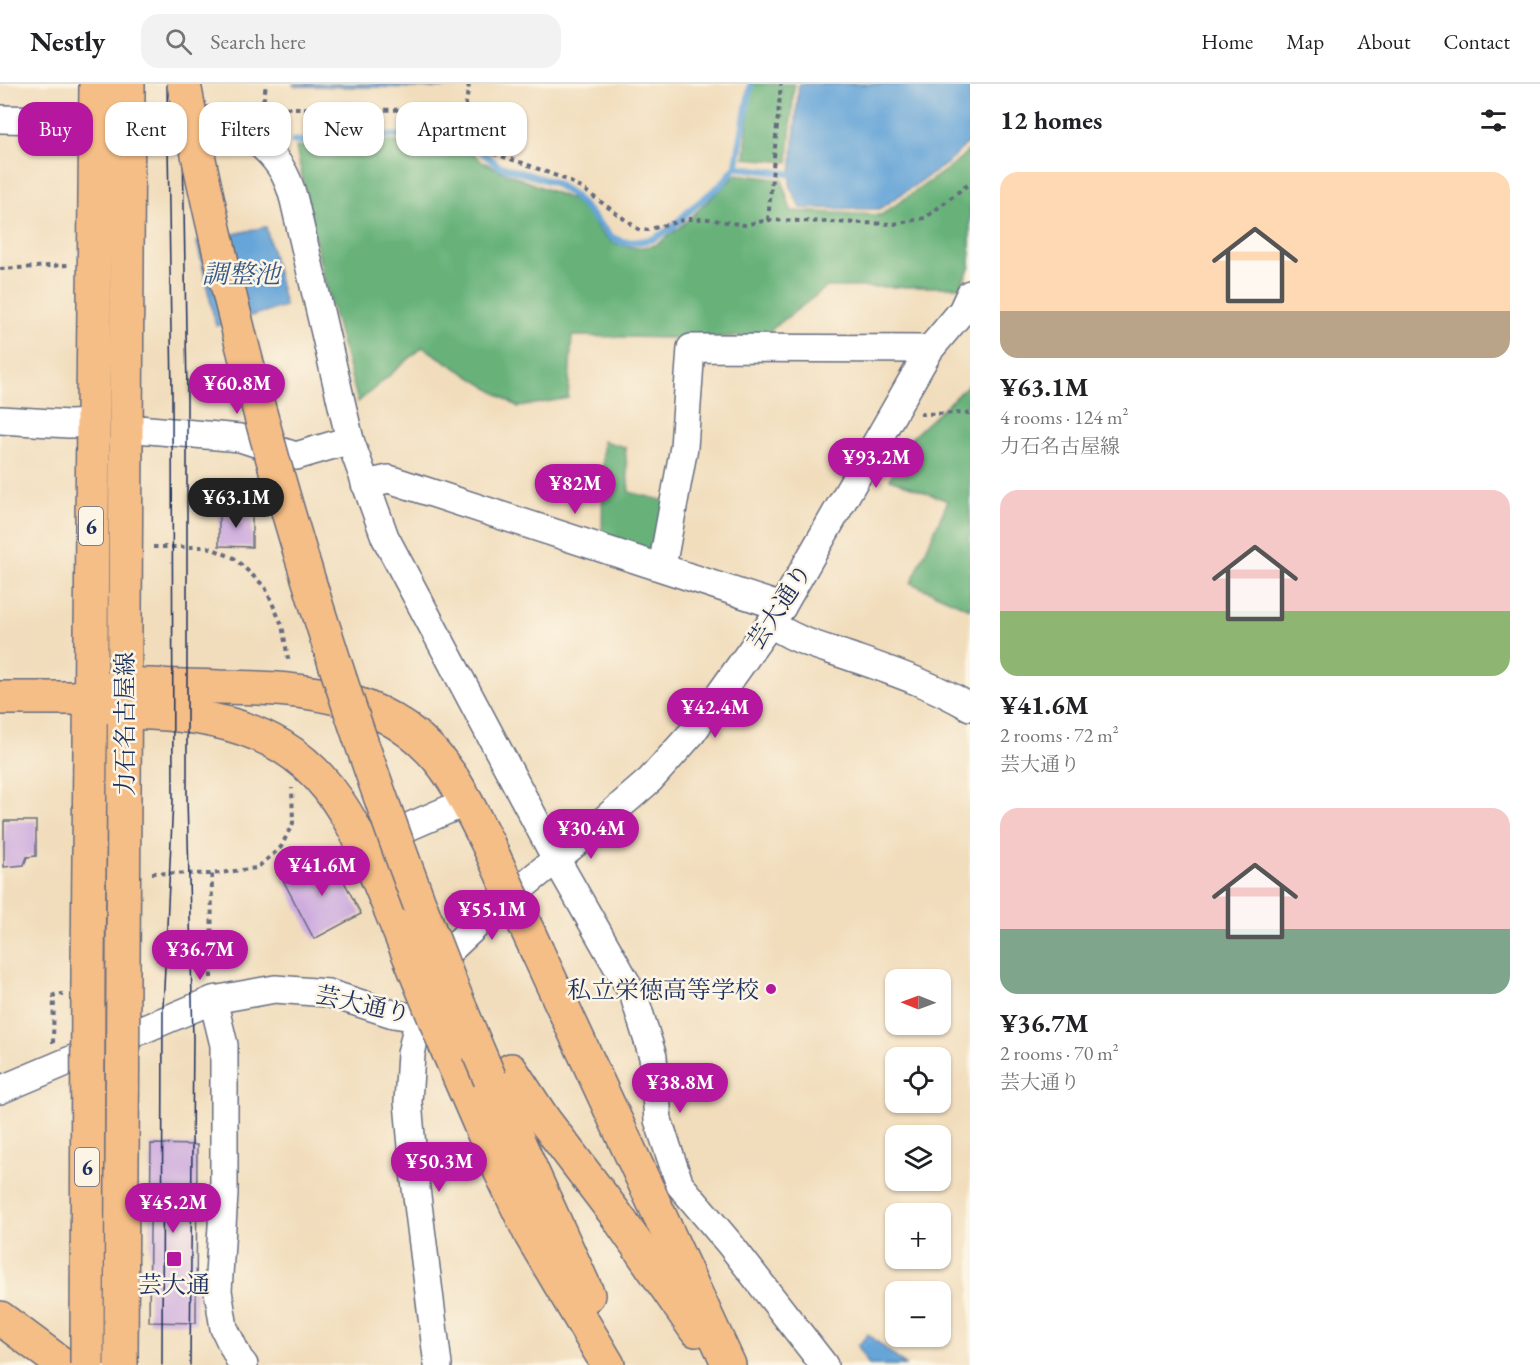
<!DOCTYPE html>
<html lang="en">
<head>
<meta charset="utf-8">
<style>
  body { margin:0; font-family:"EB Garamond","Noto Serif JP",serif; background:#f2f2f2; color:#202124; height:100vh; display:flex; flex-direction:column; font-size:22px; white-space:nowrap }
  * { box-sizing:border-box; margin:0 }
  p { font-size:20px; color:#757577 }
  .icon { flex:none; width:33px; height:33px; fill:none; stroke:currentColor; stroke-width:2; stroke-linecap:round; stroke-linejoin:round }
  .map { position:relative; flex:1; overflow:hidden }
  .drawer { display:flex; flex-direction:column; background:#fff; width:570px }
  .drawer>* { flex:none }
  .hud { position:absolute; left:18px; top:18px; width:570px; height:54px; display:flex; gap:12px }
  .needle { width:39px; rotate:271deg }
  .tools { position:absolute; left:885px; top:885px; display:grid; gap:12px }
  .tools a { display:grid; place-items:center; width:66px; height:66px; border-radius:12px; background:#fff; box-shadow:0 2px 4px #0004; font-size:30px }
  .price { position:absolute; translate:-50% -51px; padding:0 14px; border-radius:21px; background:#b5179e; color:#fff; font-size:20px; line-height:39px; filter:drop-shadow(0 2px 3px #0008) }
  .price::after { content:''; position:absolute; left:50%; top:36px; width:18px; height:14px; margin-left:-9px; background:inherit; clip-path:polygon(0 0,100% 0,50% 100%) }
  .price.on { background:#222; color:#fff }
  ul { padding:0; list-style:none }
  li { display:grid; align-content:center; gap:12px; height:318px; padding:0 30px }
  li span { display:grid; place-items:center; height:186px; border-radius:18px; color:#555 }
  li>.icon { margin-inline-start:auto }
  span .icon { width:108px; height:108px; fill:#fffc; stroke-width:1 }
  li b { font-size:26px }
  h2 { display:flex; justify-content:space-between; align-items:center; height:72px; padding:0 30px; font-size:26px }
  .tag { padding:0 21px; border-radius:18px; background:#fff; box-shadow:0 2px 4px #0004; font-size:21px; line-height:54px }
  .tag.on { background:#b5179e; color:#fff }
  header { display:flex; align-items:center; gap:36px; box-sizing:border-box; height:84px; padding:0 30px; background:#fff; border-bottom:2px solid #e0e0e0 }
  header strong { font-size:28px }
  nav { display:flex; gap:33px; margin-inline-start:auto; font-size:21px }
  .search { width:420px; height:54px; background:#f2f2f2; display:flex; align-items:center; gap:15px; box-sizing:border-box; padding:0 21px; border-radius:18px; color:#757577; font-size:22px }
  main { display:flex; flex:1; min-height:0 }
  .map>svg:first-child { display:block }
  .forest { fill:#68b27a; stroke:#42706c; stroke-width:1.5 }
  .water { fill:#66a5d8; stroke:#406a9b; stroke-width:1.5 }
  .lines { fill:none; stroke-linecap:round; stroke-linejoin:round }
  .stream { stroke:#66a5d8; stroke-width:7 }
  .building { fill:#ceacde }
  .minor-casing { stroke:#666c7f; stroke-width:30 }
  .major-casing { stroke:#666c7f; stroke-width:36 }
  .highway-casing { stroke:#666c7f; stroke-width:36 }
  .path { stroke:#666c7f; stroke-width:4; stroke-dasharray:4.5 4.5; stroke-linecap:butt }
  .minor { stroke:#fff; stroke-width:27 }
  .major { stroke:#f6be87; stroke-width:33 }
  .highway { stroke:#f6be87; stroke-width:33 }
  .tram { stroke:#1b2f5e; stroke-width:1.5 }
  .major-bridge-casing { stroke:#666c7f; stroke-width:36; stroke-linecap:butt }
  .highway-bridge-casing { stroke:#666c7f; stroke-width:36; stroke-linecap:butt }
  .major-bridge { stroke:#f6be87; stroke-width:33 }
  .highway-bridge { stroke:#f6be87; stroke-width:33 }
  .poi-dot { fill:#b5179e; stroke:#fcf5e5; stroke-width:2 }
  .labels { text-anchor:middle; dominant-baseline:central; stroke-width:5; stroke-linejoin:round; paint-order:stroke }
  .shield { fill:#fcf5e5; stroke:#5e6a86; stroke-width:1.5 }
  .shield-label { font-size:22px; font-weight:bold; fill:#1b2f5e }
  .street-label { font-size:24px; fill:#1b2f5e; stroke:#fcf5e5 }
  .poi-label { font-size:24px; fill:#1b2f5e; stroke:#fcf5e5; text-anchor:end }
  .water-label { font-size:26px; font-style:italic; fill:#355889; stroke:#fcf5e5 }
</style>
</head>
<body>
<header>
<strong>Nestly</strong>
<div class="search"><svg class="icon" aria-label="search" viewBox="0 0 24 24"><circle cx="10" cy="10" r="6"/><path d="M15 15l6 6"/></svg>Search here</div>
<nav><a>Home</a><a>Map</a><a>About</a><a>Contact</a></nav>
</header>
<main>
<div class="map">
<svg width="970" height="1281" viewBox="0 0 970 1281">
  <rect width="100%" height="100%" fill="#fcf5e5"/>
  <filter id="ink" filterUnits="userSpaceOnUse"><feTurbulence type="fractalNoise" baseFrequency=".0167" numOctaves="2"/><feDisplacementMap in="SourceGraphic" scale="12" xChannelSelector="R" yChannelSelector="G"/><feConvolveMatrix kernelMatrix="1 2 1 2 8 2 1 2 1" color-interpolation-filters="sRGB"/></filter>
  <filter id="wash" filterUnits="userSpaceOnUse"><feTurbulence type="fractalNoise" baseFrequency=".008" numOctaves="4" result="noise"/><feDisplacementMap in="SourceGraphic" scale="24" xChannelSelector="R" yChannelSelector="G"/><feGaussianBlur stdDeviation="1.35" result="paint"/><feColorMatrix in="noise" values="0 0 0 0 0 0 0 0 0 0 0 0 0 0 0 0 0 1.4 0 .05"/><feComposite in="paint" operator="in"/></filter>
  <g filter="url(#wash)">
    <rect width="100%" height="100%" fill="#f1ddbc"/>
    <g class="forest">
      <path d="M751 0H794L788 78 745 74Z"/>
      <path d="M365 57 464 61 481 77 501 87 573 116 591 134 601 149 613 159 637 164 656 161 678 145 737 90 782 96 791 127 881 131 953 81 970 65V183L960 203H827L763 252 674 254 572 252 568 314 518 323 423 263 358 318 322 188 296 63 322 62Z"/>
      <path d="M970 299V525L911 499 948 417 890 395 907 358Z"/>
      <path d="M603 357 625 363 629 408 674 419 662 483 602 464Z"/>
    </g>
    <g class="water">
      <path d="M293 0H458V2L440 4 294 2Z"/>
      <path d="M799 0H970V57L945 81 879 125 801 124 790 103Z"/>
      <path d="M266 143 285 222 216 242 197 158Z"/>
      <path d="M868 1250 905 1281H869L858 1262Z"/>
    </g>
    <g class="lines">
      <g class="stream">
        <path d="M294 57 319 58 364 51 465 54 499 82 553 98 573 111 611 153 622 158H637L653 155 672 144 691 125 721 101 736 83 791 90"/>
        <path d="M736 83 751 0"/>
      </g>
    </g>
    <g id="blocks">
      <g class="building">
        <path d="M219 427H252V463L219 462Z"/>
        <path d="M4 737H36V772L27 773 24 781 4 783Z"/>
        <path d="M330 771 361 830 314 855 283 796Z"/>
        <path d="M151 1060 197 1061 196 1239 149 1238Z"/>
      </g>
    </g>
  </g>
  <g filter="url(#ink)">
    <use href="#blocks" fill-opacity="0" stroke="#666c7f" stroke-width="1.5"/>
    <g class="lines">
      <defs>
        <g id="minor">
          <path d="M0 35 95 37"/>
          <path d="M127 36C151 34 218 33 239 43 244 46 249 51 254 55 276 73 287 88 294 116L350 356 385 453 556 775 634 912 653 973 658 1036 680 1101 729 1159 824 1281"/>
          <path d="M0 336 69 340 92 339"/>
          <path d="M126 344 240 354 296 372 350 356"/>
          <path d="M365 400 389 395 782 523"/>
          <path d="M662 483 684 363 691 264 930 265"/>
          <path d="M771 539C794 557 823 563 851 573 891 587 933 601 970 623"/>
          <path d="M376 757 466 718"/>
          <path d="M213 916 224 961V1110L218 1207 224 1244 239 1275 244 1281"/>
          <path d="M0 1006 213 916 275 905 328 909 393 930 419 934"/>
          <path d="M438 1281 415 1096 408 1018 411 970 419 934 448 868 485 833 597 742 650 696 692 649 782 523 930 265 962 227 970 210"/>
        </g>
        <g id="major">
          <path d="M0 614H89"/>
          <path d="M88 884 96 0"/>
          <path d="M123 884 128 0"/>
          <path d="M0 1234 63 1281"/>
        </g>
        <g id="highway">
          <path d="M89 614C100 610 112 603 124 601 132 600 142 601 151 601 174 602 197 602 219 603 308 604 397 610 451 692 465 713 476 737 488 760"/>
          <path d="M89 614C101 618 112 624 124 627 132 629 142 628 151 629 171 630 191 632 211 636 330 660 356 742 397 842"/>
          <path d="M537 867 729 1281"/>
          <path d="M448 967 496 1078 531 1151 608 1281"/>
          <path d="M511 986 544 1036 617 1132 696 1246"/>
          <path d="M490 995 588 1211"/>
        </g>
      </defs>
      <use href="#minor" class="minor-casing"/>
      <use href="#major" class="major-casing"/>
      <use href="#highway" class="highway-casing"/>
      <g class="path">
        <path d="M469 0 465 25 467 38 481 62 491 69 523 79 567 96 583 105 638 145 647 146 687 135H708L744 141 768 136 894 140 925 134 970 99"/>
        <path d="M259 23 369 26 465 25"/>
        <path d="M258 24 264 14 266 0"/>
        <path d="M768 136 781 0"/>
        <path d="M0 185 68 181"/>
        <path d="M920 330 970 329"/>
        <path d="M153 463H208L234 474 265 503 282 541 289 580"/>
        <path d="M152 789 212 790 257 784 281 763 293 739 292 704"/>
        <path d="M211 894 212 790"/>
        <path d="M53 959 54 911 63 910"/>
      </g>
      <use href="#minor" class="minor"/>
      <use href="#major" class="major"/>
      <use href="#highway" class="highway"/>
      <g class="tram">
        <path d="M182 0 187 309V713L193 955 190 1281"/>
        <path d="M162 1281 163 924 173 716 172 309 167 0"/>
      </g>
      <defs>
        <g id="major-bridge">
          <path d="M87 1281 88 884"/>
          <path d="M121 1281 123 884"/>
        </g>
        <g id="highway-bridge">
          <path d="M184 0C224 213 282 422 351 628 393 752 438 875 490 995"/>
          <path d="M488 760 537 867"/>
          <path d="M397 842 448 967"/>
        </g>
      </defs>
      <use href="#major-bridge" class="major-bridge-casing"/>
      <use href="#highway-bridge" class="highway-bridge-casing"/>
      <use href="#major-bridge" class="major-bridge"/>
      <use href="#highway-bridge" class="highway-bridge"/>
    </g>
  </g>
  <g class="poi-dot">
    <circle cx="771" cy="905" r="6"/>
    <rect x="166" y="1167" width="16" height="16" rx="3"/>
  </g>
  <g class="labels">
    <g class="shield">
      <rect x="79" y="423" width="24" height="38" rx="4.5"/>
      <rect x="75" y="1064" width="24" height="38" rx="4.5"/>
    </g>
    <g class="shield-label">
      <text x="91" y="442">6</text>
      <text x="87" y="1083">6</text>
    </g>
    <g class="street-label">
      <text transform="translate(779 522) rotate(-57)">芸大通り</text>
      <text transform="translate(124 640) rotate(-90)">力石名古屋線</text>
      <text transform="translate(363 920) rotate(12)">芸大通り</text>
    </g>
    <g class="poi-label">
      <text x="759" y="905">私立栄徳高等学校</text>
      <text x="174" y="1200" text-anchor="middle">芸大通</text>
    </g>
    <g class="water-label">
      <text x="241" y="190">調整池</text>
    </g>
  </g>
</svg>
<div class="tools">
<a><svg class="needle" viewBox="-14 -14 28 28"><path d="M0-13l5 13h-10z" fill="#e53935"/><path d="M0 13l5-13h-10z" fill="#757577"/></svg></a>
<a><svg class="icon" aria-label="locate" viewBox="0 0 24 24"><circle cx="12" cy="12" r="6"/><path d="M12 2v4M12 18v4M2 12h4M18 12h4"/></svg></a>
<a><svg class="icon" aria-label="layers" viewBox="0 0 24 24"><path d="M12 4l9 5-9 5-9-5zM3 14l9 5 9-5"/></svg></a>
<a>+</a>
<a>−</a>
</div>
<b class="price" style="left:237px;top:331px">¥60.8M</b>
<b class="price" style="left:876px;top:405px">¥93.2M</b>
<b class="price" style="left:575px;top:431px">¥82M</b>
<b class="price on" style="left:236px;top:445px">¥63.1M</b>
<b class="price" style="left:715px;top:655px">¥42.4M</b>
<b class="price" style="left:591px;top:776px">¥30.4M</b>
<b class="price" style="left:322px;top:813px">¥41.6M</b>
<b class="price" style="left:492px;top:857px">¥55.1M</b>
<b class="price" style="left:200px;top:897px">¥36.7M</b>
<b class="price" style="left:680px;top:1030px">¥38.8M</b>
<b class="price" style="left:439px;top:1109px">¥50.3M</b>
<b class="price" style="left:173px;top:1150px">¥45.2M</b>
<div class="hud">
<a class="tag on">Buy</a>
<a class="tag">Rent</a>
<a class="tag">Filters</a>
<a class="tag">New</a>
<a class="tag">Apartment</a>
</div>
</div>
<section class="drawer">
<h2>12 homes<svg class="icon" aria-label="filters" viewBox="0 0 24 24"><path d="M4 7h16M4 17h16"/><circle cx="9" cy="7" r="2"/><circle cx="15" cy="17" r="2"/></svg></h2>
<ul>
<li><span style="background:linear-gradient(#ffd9b3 75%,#b9a48a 0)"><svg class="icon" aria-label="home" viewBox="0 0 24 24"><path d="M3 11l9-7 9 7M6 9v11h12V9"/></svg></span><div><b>¥63.1M</b><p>4 rooms · 124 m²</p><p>力石名古屋線</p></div></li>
<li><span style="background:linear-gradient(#f6c9c9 65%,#8fb573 0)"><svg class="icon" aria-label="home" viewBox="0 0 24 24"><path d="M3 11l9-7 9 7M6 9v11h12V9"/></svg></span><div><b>¥41.6M</b><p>2 rooms · 72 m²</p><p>芸大通り</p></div></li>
<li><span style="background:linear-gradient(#f6c9c9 65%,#7fa58c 0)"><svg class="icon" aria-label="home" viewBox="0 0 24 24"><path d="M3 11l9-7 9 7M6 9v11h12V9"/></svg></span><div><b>¥36.7M</b><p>2 rooms · 70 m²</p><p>芸大通り</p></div></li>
</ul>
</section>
</main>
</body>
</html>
